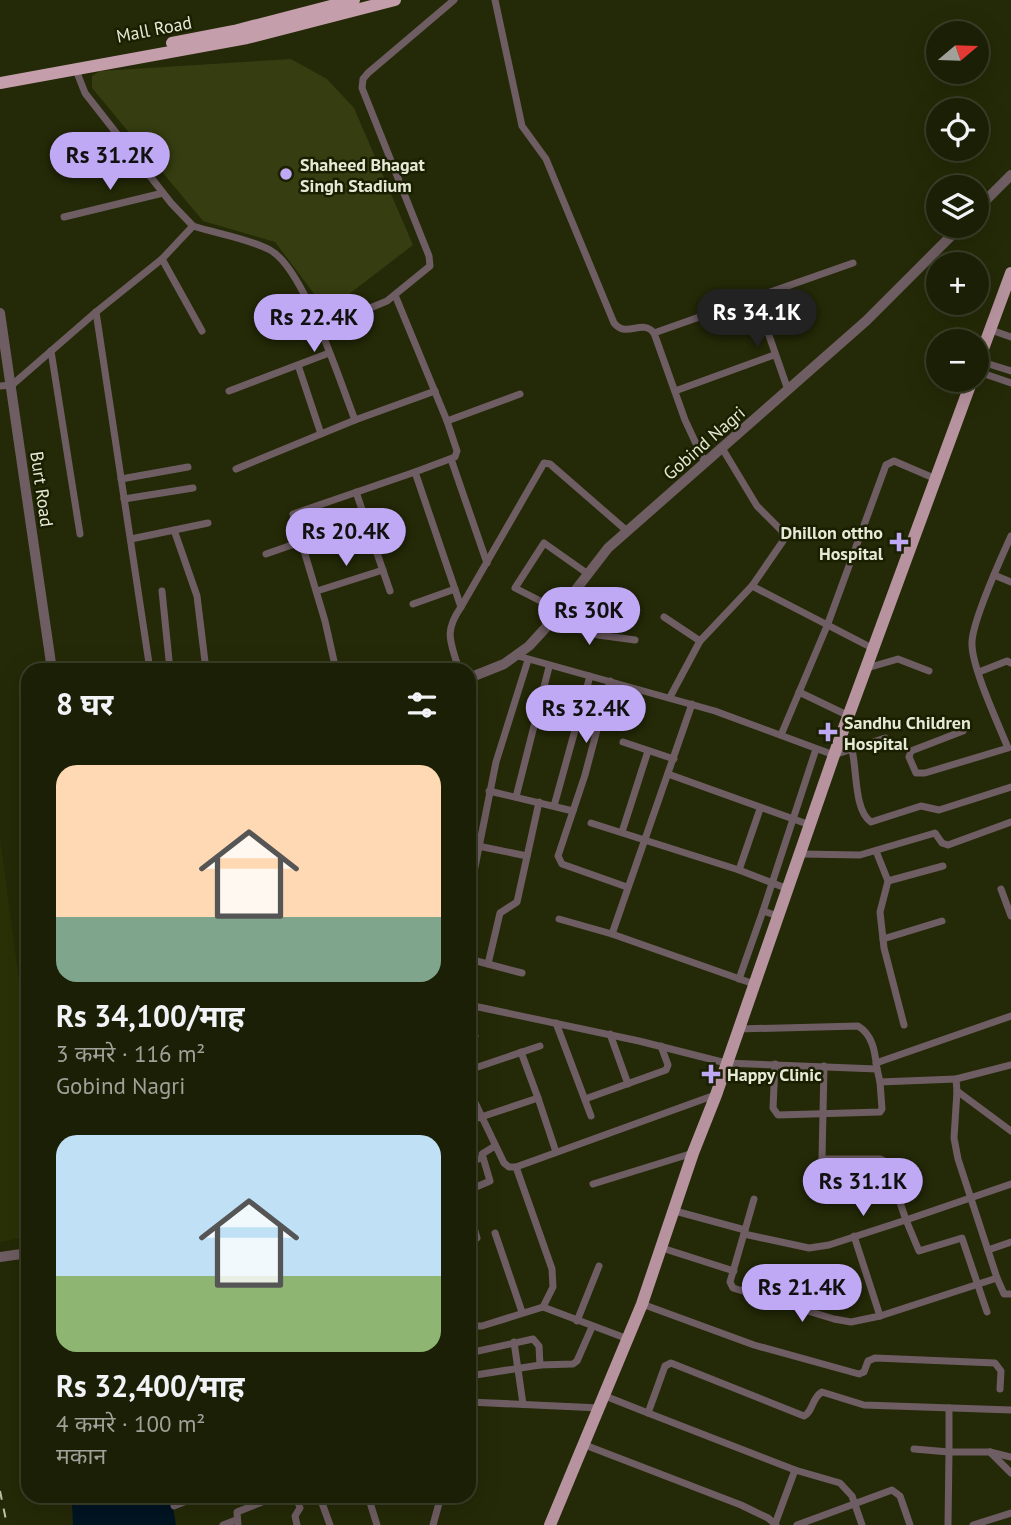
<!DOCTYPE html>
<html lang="hi">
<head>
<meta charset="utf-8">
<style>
  body { margin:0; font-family:"PT Sans","Noto Sans Devanagari",sans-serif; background:#24270f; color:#f1f3f6; height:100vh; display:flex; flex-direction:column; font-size:26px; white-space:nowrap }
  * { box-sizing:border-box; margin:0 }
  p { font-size:23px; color:#a0a29a }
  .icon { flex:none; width:38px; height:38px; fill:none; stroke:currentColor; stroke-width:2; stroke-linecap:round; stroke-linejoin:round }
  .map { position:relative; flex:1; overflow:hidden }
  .details { position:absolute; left:21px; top:663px; width:455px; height:840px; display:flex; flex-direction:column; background:#1b1f05; border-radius:21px; box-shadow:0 7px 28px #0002,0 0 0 2px #393d27 }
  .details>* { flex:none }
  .needle { width:46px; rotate:71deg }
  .controls { position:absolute; left:926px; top:21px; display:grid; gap:14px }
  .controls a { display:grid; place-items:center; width:63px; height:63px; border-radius:50%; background:#1b1f05; box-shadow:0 7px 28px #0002,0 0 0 2px #393d27; font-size:35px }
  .price { position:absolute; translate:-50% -60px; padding:0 16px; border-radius:24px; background:#bfa9f4; color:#111; font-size:23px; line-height:46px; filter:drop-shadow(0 2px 4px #0008) }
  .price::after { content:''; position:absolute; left:50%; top:42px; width:21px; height:16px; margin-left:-10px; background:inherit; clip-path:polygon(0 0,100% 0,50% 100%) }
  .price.on { background:#222; color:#fff }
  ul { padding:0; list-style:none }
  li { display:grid; align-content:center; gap:14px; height:371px; padding:0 35px }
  li span { display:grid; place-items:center; height:217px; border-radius:21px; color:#555 }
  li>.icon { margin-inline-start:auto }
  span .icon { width:126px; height:126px; fill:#fffc; stroke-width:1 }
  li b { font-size:30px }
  h2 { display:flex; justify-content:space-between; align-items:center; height:84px; padding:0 35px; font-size:30px }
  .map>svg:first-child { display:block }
  .built { fill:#2b3106 }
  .green { fill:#363d10 }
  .water { fill:#001422 }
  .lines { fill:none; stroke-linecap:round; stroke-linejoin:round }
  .minor { stroke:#6e5d62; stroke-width:7 }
  .tertiary { stroke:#6e5d62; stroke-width:10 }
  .primary { stroke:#b6939e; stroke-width:12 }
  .trunk { stroke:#c49eaa; stroke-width:12 }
  .rail { stroke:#bcc0aa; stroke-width:2; stroke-dasharray:9 9; stroke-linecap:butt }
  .poi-dot { fill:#bfa9f4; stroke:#1a1f00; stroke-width:2.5 }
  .labels { text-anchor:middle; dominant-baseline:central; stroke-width:5; stroke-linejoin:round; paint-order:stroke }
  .street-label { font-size:18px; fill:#e5e9d6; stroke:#1a1f00 }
  .poi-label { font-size:18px; font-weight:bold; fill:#e5e9d6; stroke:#1a1f00; text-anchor:start }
</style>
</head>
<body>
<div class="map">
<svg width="1011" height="1525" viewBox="0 0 1011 1525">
  <rect width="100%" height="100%" fill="#242907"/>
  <path class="built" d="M0 838 28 1048V1237L0 1242Z"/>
  <path class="green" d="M291 59 327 79 354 108 413 245 327 311 275 242 203 221 92 88V76L100 71Z"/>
  <path class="water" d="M91 1496H171L176 1525H73L72 1503Z"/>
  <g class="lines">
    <g class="minor">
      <path d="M495 0 522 126 546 159 614 323C627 339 642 318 654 333L685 420 705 463"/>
      <path d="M64 217 163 193"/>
      <path d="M193 226C218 234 247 238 270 250 304 268 340 382 355 420L435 391"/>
      <path d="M162 259 202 331"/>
      <path d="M395 295 447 421 457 451 455 457 415 472 461 607C443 633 451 642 459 670"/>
      <path d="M756 298 788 390"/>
      <path d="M96 312 150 670"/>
      <path d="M320 329 387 301 430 266 429 256 362 88 363 79 368 73 454 0"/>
      <path d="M991 330 1011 337"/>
      <path d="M654 333 853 263"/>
      <path d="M51 351 80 534"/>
      <path d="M979 361 1011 371"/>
      <path d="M298 365 321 434"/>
      <path d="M976 371 1011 383"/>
      <path d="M0 386 12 385 96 312 162 259 193 226 171 203 92 102 85 93 76 70"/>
      <path d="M229 391 329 353"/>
      <path d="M675 391 774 355"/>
      <path d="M447 421 520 394"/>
      <path d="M451 459 487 563"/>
      <path d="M236 469 355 420"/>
      <path d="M121 479 188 467"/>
      <path d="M356 492 390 591"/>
      <path d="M124 499 193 488"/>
      <path d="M174 530 197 596 206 670"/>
      <path d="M131 539 208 523"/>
      <path d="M266 554 366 519"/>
      <path d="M994 575 1011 582"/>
      <path d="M752 586 874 649"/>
      <path d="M162 591 170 670"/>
      <path d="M317 591 383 570"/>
      <path d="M413 604 455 589"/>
      <path d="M461 607 544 463 550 464 627 531"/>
      <path d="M560 611 515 588 544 543 588 574"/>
      <path d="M664 617 700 641"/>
      <path d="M551 622 598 635 635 640"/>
      <path d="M518 656 715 711 834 755 885 738"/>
      <path d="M867 668 898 659 929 671"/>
      <path d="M336 670 325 621 293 514 415 472"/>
      <path d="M979 672 1007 661 1011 663"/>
      <path d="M610 681 585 775 558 856 562 864 627 887"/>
      <path d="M799 692 849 716"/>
      <path d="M670 697 700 641 752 586 783 541 782 531 757 506 722 448"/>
      <path d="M963 731 911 751 909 757 916 773H925L1008 748C998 723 972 668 972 644 971 624 1001 558 1011 536"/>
      <path d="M781 735 827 626 886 465 894 461 936 479"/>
      <path d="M623 742 674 759"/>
      <path d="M852 750C857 769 854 811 871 822L921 806 939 810 1011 787"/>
      <path d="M668 774 810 825"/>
      <path d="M489 791 573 811"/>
      <path d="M516 797 549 667"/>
      <path d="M554 806 590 676"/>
      <path d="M591 823 739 870 788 889"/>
      <path d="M622 832 648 751"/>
      <path d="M478 846 527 856"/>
      <path d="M876 851 888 881 880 912 884 948 904 1025"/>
      <path d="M801 854 860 855 935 833 942 843 948 845 1011 822"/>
      <path d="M739 870 760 809"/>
      <path d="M888 881 943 866"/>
      <path d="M1001 889 1011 916"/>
      <path d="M469 897 496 762 528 660"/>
      <path d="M778 916 763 911 816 749"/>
      <path d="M559 919 612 934 754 984"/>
      <path d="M612 934 692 704"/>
      <path d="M883 939 942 921"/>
      <path d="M469 959 522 973"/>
      <path d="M488 964 500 913 517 902 539 802"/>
      <path d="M739 979 763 911"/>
      <path d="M469 1005 639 1041 726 1063 877 1069 880 1082 956 1079 957 1091 1011 1131"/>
      <path d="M469 1007 475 1036 469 1044"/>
      <path d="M556 1023 591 1116"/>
      <path d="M738 1029 858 1026C873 1035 875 1052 877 1069"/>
      <path d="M610 1034 628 1084"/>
      <path d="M521 1052 538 1098"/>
      <path d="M876 1063 1011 1016"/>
      <path d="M775 1064 773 1108 778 1115 880 1112 882 1109 880 1082"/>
      <path d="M824 1066 822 1159 824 1181 827 1184H860"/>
      <path d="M469 1070 540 1046"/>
      <path d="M956 1079 1011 1065"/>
      <path d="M469 1090 504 1163 509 1167H516L552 1269 553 1287 543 1307"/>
      <path d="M585 1099 666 1070 668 1065 661 1046"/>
      <path d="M469 1121 538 1098 556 1152"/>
      <path d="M469 1162 482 1158"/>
      <path d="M516 1167 715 1095"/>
      <path d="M593 1184 693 1153"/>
      <path d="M469 1190 490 1181 482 1154 495 1146"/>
      <path d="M754 1199 730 1282 733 1288 834 1319 851 1322 880 1316 854 1236"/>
      <path d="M469 1210 477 1238 469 1242"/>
      <path d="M675 1211 745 1230"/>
      <path d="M495 1233 522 1312"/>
      <path d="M744 1234 809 1248 829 1245 906 1220 886 1162 880 1159H822"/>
      <path d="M662 1248 734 1271"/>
      <path d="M988 1250 1011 1242"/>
      <path d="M997 1278 1004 1294H1011"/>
      <path d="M642 1304 754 1345 859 1374 864 1372 868 1361 875 1358 995 1363 1001 1371 1000 1389"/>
      <path d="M987 1312 962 1238 919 1251 906 1220 1011 1184"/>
      <path d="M880 1316 997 1278 958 1159 954 1138 957 1091"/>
      <path d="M469 1318 475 1326H482L543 1307 628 1339"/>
      <path d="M577 1321 599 1266"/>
      <path d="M514 1342 523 1404"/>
      <path d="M469 1353 533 1339 539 1346 540 1365 469 1376"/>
      <path d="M540 1365 573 1364 577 1361 592 1327"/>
      <path d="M605 1396 648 1413 665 1366 671 1363 804 1416C813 1412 812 1397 822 1392L864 1405 1011 1410"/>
      <path d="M469 1402 600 1408"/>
      <path d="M949 1408V1452H990L1011 1457"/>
      <path d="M648 1413 795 1470 840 1483 852 1496 862 1525"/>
      <path d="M585 1445 741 1505 768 1518 776 1525"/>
      <path d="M914 1449 949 1452 948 1525"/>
      <path d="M990 1452 1011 1473"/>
      <path d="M296 1496 300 1508 295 1516 297 1525"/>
      <path d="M323 1496 322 1503 330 1525"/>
      <path d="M368 1496 377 1525"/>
      <path d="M174 1506 199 1496"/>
      <path d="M775 1524 795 1470"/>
      <path d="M223 1525 236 1520"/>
      <path d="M238 1525 237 1512 277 1496"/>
      <path d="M433 1525 441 1496"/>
      <path d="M797 1525 892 1490 900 1496 910 1525"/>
      <path d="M973 1525 1011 1513"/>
    </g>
    <g class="tertiary">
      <path d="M976 210 1011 175"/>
      <path d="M0 313 52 670"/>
      <path d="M469 678 504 664 529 646 551 622 608 548 866 321 961 226"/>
      <path d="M0 1257 28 1253"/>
    </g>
    <g class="primary">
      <path d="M976 368 1011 273"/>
      <path d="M550 1525 642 1304 693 1153 716 1095 834 755 972 380"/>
    </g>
    <g class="trunk">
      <path d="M172 43 234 31 354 0"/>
      <path d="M0 83 247 38 395 0"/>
    </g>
    <path class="rail" d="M0 1491 7 1525"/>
  </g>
  <g class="poi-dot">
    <circle cx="286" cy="174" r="7"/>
    <path d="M895.5 531.5h7v7h7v7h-7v7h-7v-7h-7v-7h7z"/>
    <path d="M824.5 721.5h7v7h7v7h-7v7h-7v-7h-7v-7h7z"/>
    <path d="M707.5 1063.5h7v7h7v7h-7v7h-7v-7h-7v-7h7z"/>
  </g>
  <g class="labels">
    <g class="street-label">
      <text transform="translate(154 29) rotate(-11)">Mall Road</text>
      <text transform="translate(704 443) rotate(-41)">Gobind Nagri</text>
      <text transform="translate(42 489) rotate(82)">Burt Road</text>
    </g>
    <g class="poi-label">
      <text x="300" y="164">Shaheed Bhagat<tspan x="300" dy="21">Singh Stadium</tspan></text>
      <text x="883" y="532" text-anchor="end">Dhillon ottho<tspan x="883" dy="21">Hospital</tspan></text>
      <text x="844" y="722">Sandhu Children<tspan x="844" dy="21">Hospital</tspan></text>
      <text x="727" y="1074">Happy Clinic</text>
    </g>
  </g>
</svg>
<div class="controls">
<a><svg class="needle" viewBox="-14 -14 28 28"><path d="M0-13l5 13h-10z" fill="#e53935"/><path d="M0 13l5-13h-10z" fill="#a0a29a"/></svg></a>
<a><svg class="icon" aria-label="locate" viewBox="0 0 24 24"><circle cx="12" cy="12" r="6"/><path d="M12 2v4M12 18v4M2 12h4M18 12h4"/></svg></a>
<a><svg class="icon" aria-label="layers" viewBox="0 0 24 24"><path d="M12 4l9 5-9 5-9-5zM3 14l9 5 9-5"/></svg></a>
<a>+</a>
<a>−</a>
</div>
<b class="price" style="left:110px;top:192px">Rs 31.2K</b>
<b class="price on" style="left:757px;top:349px">Rs 34.1K</b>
<b class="price" style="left:314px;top:354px">Rs 22.4K</b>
<b class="price" style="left:346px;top:568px">Rs 20.4K</b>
<b class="price" style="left:589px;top:647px">Rs 30K</b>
<b class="price" style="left:586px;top:745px">Rs 32.4K</b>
<b class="price" style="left:863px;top:1218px">Rs 31.1K</b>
<b class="price" style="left:802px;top:1324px">Rs 21.4K</b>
<section class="details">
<h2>8 घर<svg class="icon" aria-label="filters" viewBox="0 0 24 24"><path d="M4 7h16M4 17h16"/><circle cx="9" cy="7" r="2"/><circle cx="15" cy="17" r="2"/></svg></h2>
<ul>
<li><span style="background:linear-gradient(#ffd9b3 70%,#7fa58c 0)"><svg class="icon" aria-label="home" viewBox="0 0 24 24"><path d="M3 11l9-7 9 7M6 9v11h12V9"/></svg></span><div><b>Rs 34,100/माह</b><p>3 कमरे · 116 m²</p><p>Gobind Nagri</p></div></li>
<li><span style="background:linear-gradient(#bfe0f5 65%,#8fb573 0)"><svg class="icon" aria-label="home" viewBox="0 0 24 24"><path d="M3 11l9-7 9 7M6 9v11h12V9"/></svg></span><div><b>Rs 32,400/माह</b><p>4 कमरे · 100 m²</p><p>मकान</p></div></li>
</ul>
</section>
</div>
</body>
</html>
